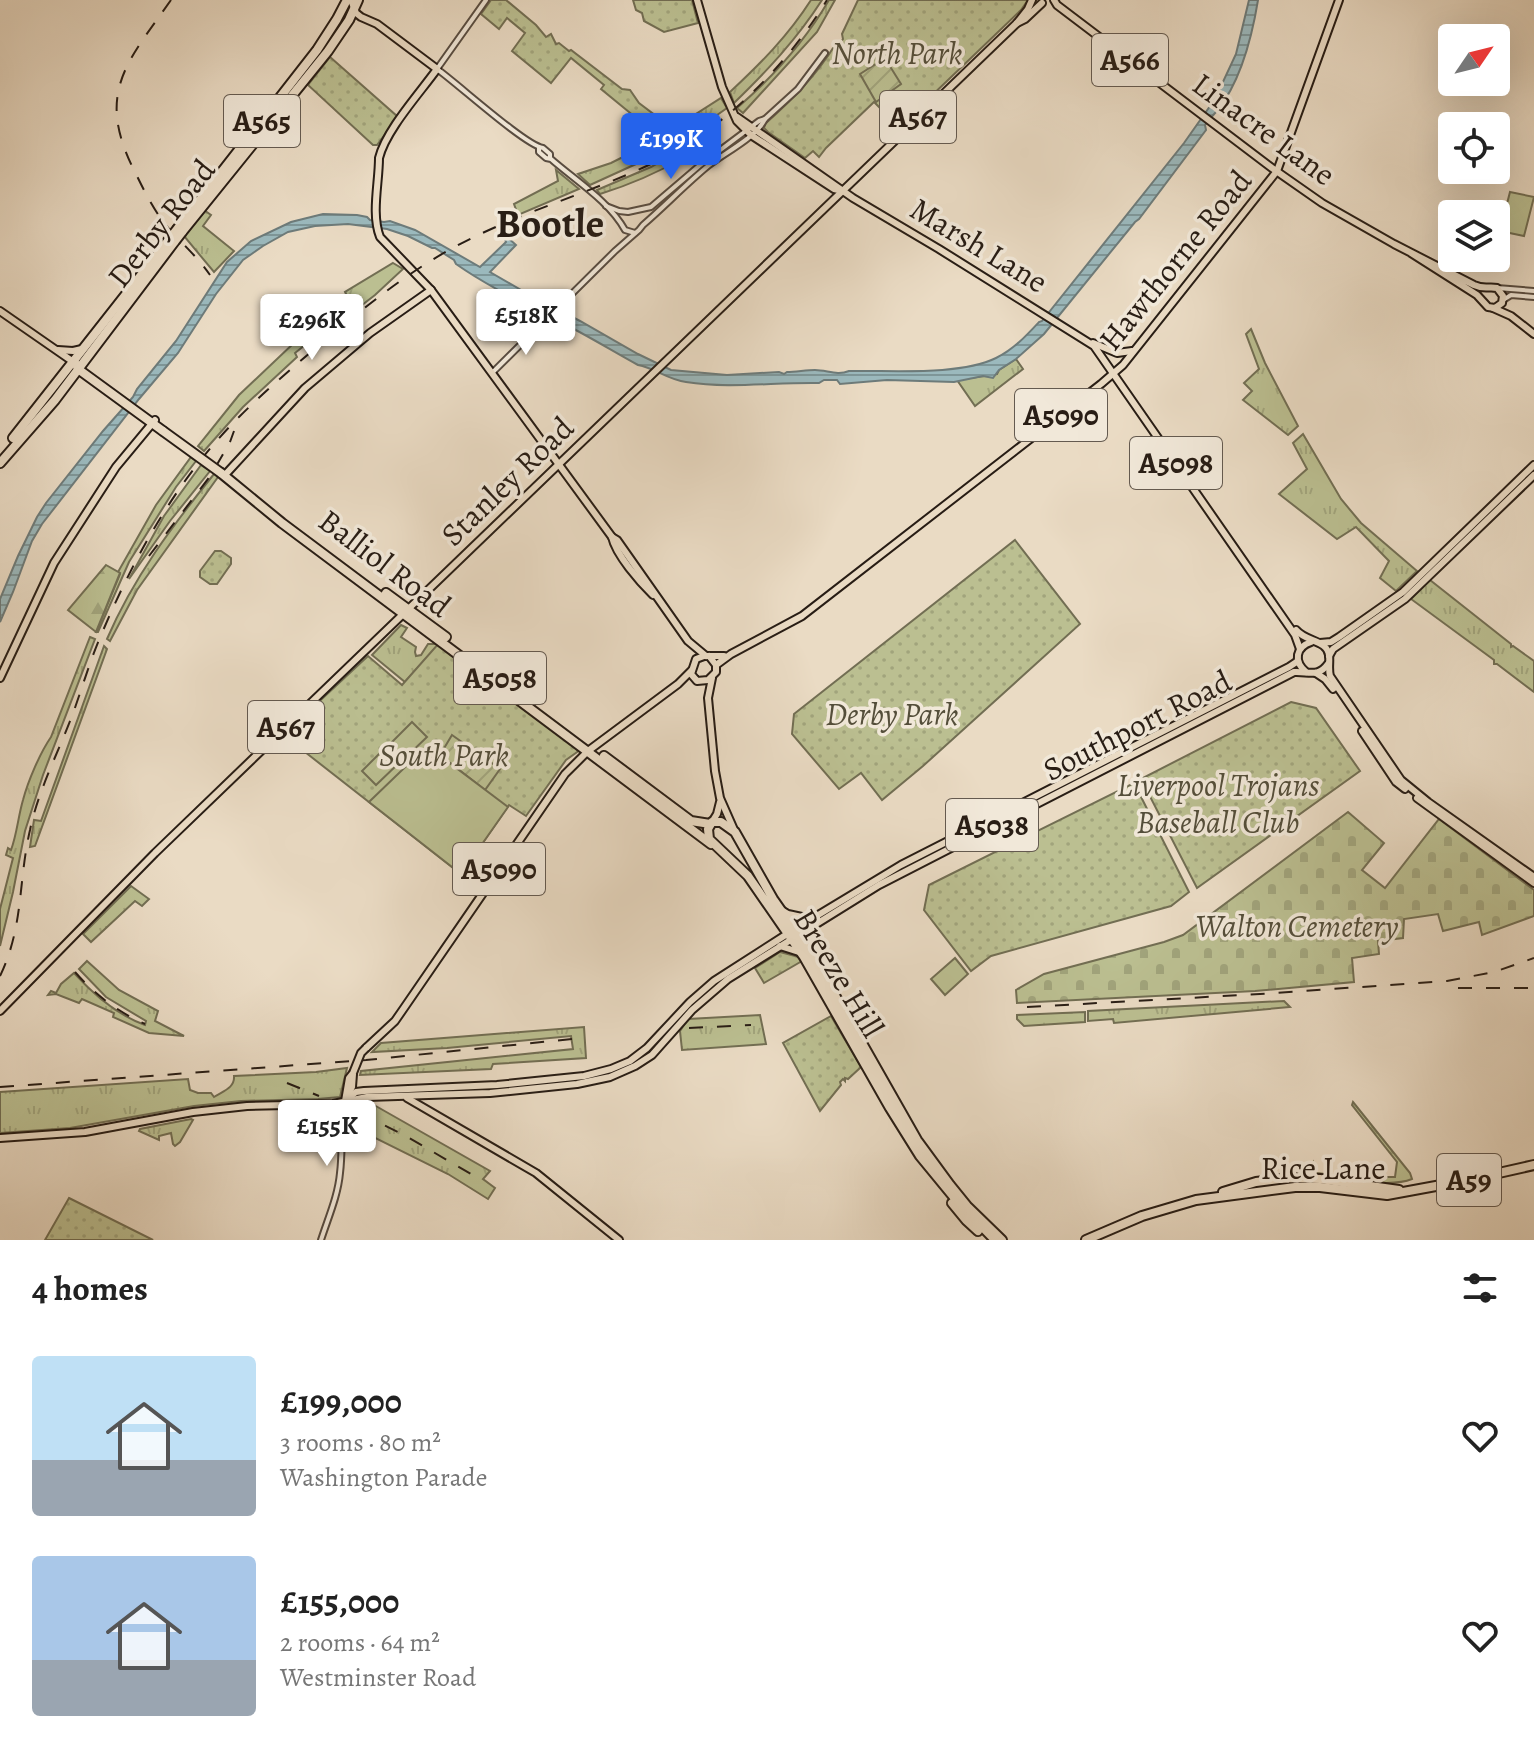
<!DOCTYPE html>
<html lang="en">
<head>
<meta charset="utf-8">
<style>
  body { margin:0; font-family:Alegreya,serif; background:#f2f2f2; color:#222; height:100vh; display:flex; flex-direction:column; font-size:30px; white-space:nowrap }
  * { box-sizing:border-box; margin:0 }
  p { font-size:26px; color:#767676 }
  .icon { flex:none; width:44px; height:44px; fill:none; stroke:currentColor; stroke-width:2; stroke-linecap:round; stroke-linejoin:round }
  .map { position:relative; height:1240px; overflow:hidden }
  .panel { display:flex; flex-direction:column; background:#fff; flex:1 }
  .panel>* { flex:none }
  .needle { width:52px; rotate:55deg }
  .fabs { position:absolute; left:1438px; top:24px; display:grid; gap:16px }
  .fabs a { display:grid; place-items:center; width:72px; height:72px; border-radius:8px; background:#fff; box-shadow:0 8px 32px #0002; font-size:40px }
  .price { position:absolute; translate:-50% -68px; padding:0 18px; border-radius:8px; background:#fff; color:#222; font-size:26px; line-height:52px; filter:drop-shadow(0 2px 4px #0008) }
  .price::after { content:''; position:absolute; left:50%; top:48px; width:24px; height:18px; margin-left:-12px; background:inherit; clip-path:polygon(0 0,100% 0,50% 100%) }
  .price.active { background:#2563eb; color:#fff }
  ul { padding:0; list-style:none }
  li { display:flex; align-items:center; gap:24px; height:200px; padding:0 32px }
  li span { display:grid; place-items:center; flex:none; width:224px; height:160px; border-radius:8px; color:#555 }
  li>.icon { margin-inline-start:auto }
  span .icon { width:96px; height:96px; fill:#fffc; stroke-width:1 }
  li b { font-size:34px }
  h2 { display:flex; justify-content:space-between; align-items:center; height:96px; padding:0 32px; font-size:34px }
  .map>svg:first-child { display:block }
  .grass { fill:url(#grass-tufts); stroke:#726e53; stroke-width:2 }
  .forest { fill:url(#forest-firs); stroke:#726e53; stroke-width:2 }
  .cemetery { fill:url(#cemetery-stones); stroke:#726e53; stroke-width:2 }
  .park { fill:url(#park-dots); stroke:#726e53; stroke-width:2 }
  .garden { fill:url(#garden-furrows); stroke:#726e53; stroke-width:2 }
  .pitch { fill:#bbbf91; stroke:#726e53; stroke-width:2 }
  .water { fill:url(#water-rules); stroke:#6d7b7a; stroke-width:2 }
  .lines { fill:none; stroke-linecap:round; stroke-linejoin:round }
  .minor-casing { stroke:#584c41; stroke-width:8 }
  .major-casing { stroke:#281d15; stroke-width:10 }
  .highway-casing { stroke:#281d15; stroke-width:12 }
  .minor { stroke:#f1e8d9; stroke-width:4 }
  .major { stroke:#eadbc4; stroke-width:6 }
  .highway { stroke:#eadbc4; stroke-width:8 }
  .rail { stroke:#281d15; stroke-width:2; stroke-dasharray:14 14; stroke-linecap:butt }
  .major-bridge-casing { stroke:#281d15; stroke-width:10; stroke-linecap:butt }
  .highway-bridge-casing { stroke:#281d15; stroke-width:12; stroke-linecap:butt }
  .major-bridge { stroke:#eadbc4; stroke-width:6 }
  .highway-bridge { stroke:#eadbc4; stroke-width:8 }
  .labels { text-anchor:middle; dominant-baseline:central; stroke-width:7; stroke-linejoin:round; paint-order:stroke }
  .shield { fill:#f1e8d9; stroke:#645a50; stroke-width:2 }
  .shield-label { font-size:30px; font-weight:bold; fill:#281d15 }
  .park-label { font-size:32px; font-style:italic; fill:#544e3a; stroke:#f1e8d9 }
  .street-label { font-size:32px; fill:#281d15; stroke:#f1e8d9 }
  .district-label { font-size:40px; font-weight:bold; fill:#281d15; stroke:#f1e8d9 }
</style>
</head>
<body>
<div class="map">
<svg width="1534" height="1240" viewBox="0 0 1534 1240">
  <defs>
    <pattern id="grass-tufts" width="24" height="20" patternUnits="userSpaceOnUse" patternTransform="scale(2)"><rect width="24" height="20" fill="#bbbf91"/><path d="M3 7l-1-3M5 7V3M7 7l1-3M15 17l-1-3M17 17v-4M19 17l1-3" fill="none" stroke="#a1a47c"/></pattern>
    <pattern id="forest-firs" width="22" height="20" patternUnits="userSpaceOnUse" patternTransform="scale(2)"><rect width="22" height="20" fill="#bbbf91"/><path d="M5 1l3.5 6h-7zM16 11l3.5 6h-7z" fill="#a1a47c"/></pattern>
    <pattern id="cemetery-stones" width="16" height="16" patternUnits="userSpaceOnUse" patternTransform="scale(2)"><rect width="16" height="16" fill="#bbbf91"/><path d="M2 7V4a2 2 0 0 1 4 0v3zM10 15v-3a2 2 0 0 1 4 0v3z" fill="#a1a47c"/></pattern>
    <pattern id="park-dots" width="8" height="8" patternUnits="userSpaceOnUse" patternTransform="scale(2)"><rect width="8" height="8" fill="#bbbf91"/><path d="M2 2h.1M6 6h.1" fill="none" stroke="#a1a47c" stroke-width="1.8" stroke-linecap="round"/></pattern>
    <pattern id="garden-furrows" width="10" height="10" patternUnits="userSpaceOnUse" patternTransform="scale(2)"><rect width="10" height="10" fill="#bbbf91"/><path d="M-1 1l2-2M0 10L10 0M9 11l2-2" fill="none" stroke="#a1a47c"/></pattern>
    <pattern id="water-rules" width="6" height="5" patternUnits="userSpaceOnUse" patternTransform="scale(2)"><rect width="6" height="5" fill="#9bb9bd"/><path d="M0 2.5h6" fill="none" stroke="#7e9698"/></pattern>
  </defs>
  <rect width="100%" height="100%" fill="#eadbc4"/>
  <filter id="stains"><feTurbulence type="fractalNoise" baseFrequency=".0025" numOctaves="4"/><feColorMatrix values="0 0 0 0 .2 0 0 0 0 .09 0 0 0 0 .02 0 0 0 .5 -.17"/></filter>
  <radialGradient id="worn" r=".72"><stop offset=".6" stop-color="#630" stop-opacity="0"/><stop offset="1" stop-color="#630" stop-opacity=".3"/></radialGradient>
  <g class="grass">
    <path d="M811 0H822C797 39 767 71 734 103L730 92C761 63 788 36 811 0Z"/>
    <path d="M829 0H835L817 32 743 113 737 108C773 77 805 41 829 0Z"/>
    <path d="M721 98 727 108 710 120 708 118 663 145 664 149 647 159 590 185 578 174 611 163 657 140 660 138 657 135 666 133Z"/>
    <path d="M690 149 696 157 689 162 683 158C657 173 629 185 600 194L597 190 651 167 677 152 680 155Z"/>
    <path d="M556 170 579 189 518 215 514 204 558 181Z"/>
    <path d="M204 210 211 215 203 226 234 251 214 272 184 236Z"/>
    <path d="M393 263 403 269 375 295 318 339 315 337 295 353 297 357 243 407 204 451 198 446 239 395 296 341 294 337 347 296 345 292Z"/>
    <path d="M1251 329 1265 363 1298 426 1288 435 1243 400 1252 391 1244 383 1259 369 1246 334Z"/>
    <path d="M1016 359 1023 369 975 406 957 380 997 374 999 370Z"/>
    <path d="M1303 434 1341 499 1361 523 1417 571 1396 591 1380 578 1389 561 1356 527 1337 539 1279 494 1307 469 1293 443Z"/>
    <path d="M191 457 196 461 176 487 129 562 98 632H96L120 574 118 572 156 505Z"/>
    <path d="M201 465 210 471 170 521 129 579 164 516Z"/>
    <path d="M214 474 218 477 137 590 110 641 107 639C133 578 173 525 214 474Z"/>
    <path d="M1430 580 1511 644V647L1513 646 1534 661V692L1497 664H1494V660L1411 599Z"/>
    <path d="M401 625 407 628 401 637 416 647 415 652 416 656 421 655 428 644H439L405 682 372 655Z"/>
    <path d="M90 637 95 639 43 775 25 831 13 892 0 946V909L13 858 6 855 8 848 11 850C17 834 18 817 23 800 28 781 40 753 51 737Z"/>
    <path d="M104 646 107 649 35 846 30 847 34 820 41 821Z"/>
    <path d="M131 886 149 899 142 906 135 901 91 942 83 934Z"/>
    <path d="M87 961 119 990 158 1011 155 1021 184 1036 149 1033 113 1017 114 1013 82 999 79 1003 56 994 48 995 51 991 56 993 61 984 74 973C94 995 117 1015 145 1025L146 1021 106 997 79 969Z"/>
    <path d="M1284 1001 1290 1007 1114 1023 1113 1019 1088 1021V1011Z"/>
    <path d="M760 1015 766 1044 682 1050 680 1031 688 1019Z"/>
    <path d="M584 1027 586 1058 493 1064 491 1069 360 1075 361 1071 573 1049 571 1036 447 1048 372 1052 381 1043Z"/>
    <path d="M347 1068 340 1097 318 1099 241 1101 194 1106 70 1128 0 1133V1092L188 1079 190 1090 198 1093H211L214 1097C223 1091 235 1088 234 1076L316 1072Z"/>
    <path d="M367 1101 490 1171 483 1179 495 1188 488 1199 448 1174 345 1123C348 1109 352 1102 367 1101Z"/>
    <path d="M191 1119 193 1120 180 1142 175 1146 173 1144 171 1133 159 1136V1140L139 1131 140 1129Z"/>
  </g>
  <g class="forest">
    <path d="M106 565 120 573 96 632 68 610Z"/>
    <path d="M1085 1012V1022L1024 1026 1017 1019V1015Z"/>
    <path d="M1353 1102 1410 1173 1412 1179C1388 1189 1342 1177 1314 1174L1312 1172V1165L1313 1163 1314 1171 1317 1173 1381 1181 1383 1177H1395L1397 1162 1352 1105Z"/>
  </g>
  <path class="cemetery" d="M1348 812 1384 843 1362 870 1385 888 1439 819 1534 890V916L1482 935 1479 922 1443 931 1438 914 1404 919 1403 938 1378 941 1379 954 1352 958 1354 982 1255 991 1017 1003 1016 990 1044 974 1164 942 1183 935Z"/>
  <g class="park">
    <path d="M491 0H506L536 25 546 37 551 34 556 44 559 43 569 51 571 50 622 89 630 90 639 103 660 119 666 133 657 135 601 89 604 85 571 58 551 83 512 51 525 33 507 18 499 29 481 14Z"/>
    <path d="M633 0H692L698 23 664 32 644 21 642 13 636 10Z"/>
    <path d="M858 0H1028L1021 10 899 127 874 102 826 148 819 157 813 151 805 158 768 132 764 128 765 124C792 100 816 76 835 45L840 43 843 39 842 34Z"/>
    <path d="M330 57 398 117 377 145H373L308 85Z"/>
    <path d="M1015 540 1080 624 923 766 882 800 861 773 839 789 792 734 794 714Z"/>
    <path d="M215 551H221L231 558V564L217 584H210L200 577V571Z"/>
    <path d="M439 643 580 750 566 760 526 816 509 805 461 874 296 745 321 718 310 710 368 656 402 685Z"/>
    <path d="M1291 702 1316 708 1360 771 1197 888 1141 779Z"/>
    <path d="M1134 783 1189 892 1171 906 991 956 971 971 924 910 929 885Z"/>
    <path d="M780 952 799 957 802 961 764 983 755 968Z"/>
    <path d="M831 1016 861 1067 848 1079 845 1078V1081L843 1079 840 1082 841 1085 820 1111 783 1043Z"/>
    <path d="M69 1198 153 1240H45Z"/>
  </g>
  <g class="garden">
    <path d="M882 60H886L901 84 876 102 860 74Z"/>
    <path d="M452 735 500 769 485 790 440 755Z"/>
  </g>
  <g class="pitch">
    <path d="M1510 192 1534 197 1524 236 1500 231Z"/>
    <path d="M412 722 427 737 404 759 390 744Z"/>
    <path d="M427 746 508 807 461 874 369 802Z"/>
    <path d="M385 748 399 763 376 785 362 771Z"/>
    <path d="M955 958 968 974 945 995 931 979Z"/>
  </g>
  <path class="water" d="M1249 0H1258C1252 37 1241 81 1217 111 1213 115 1209 120 1205 125L1206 130 1139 219 1135 222 1044 334 1016 359 999 370 993 378 983 376 954 382 887 380 840 384 837 380H824L819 383C775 382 730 389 686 382 668 380 655 368 638 365 616 353 595 340 572 328 533 307 493 290 456 264L454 260 435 248H432L408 236 387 229 348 224 315 226 288 232 263 246 243 260 216 294 178 353 139 399 42 524 32 541 13 592 0 622V599L18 556 37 517 46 503 103 431 133 397 137 389 176 341 227 262 251 241 291 222 323 214 357 215 367 217 370 220 384 222 390 221 415 230 480 267 506 242 504 237 506 236 516 245 490 272 540 301 559 314 565 313 580 321 638 354 671 370 727 375 779 372 784 374 787 372C796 372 806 370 815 370 827 370 837 376 849 371 892 370 959 376 996 358 1014 349 1026 336 1039 322L1042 321 1184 143 1215 99 1236 54Z"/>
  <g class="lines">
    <defs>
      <g id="minor">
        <path d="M486 0 437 69C458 84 525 145 543 148L550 154V158"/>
        <path d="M539 148V152L546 158 551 159C576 181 609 201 625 230L635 233"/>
        <path d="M606 206 619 211 628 212 651 207 699 166 759 121 765 119"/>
        <path d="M1497 288 1534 291"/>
        <path d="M1503 300 1511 295 1534 297"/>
        <path d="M492 373 615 251 639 230 643 225C665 206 685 185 708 166 724 153 756 138 765 119L798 89 825 53"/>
        <path d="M321 1240C328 1218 338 1196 340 1173 343 1149 340 1127 345 1103"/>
      </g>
      <g id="major">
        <path d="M351 0 356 13 361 17 377 24 437 69C419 94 386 130 379 158 379 183 371 214 380 237L431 290 612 537 617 540 688 641 706 656"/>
        <path d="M697 0 722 87 737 121 751 135 834 189 843 191"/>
        <path d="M1054 0 1057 5 1272 168 1322 203 1394 244 1474 285C1485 290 1488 286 1497 288L1503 296 1502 303 1495 308 1488 307 1477 295 1411 253"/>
        <path d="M1017 23 1025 19 1042 3"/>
        <path d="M737 117 853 198 939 249 1094 346 1295 635 1300 649"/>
        <path d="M1493 308 1511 316 1534 334"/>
        <path d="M0 311 72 361"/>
        <path d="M1093 343 1117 353 1132 351"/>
        <path d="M58 350 73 351 82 349"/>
        <path d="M224 476 305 388 370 333 431 290"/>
        <path d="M612 537C616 555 640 582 653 595"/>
        <path d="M1296 630C1306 642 1327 640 1329 655 1330 662 1328 669 1330 676L1401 780 1428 802 1534 877"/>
        <path d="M1320 643 1331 642 1339 637 1403 592 1534 465"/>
        <path d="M709 656 716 665V672L708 680 697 681 691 674 696 659 704 656H724"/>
        <path d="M1329 656 1333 649 1405 599 1534 475"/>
        <path d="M716 665 731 654 802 616 1101 384 1123 365 1277 171 1339 0"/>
        <path d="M1306 672C1293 661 1296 647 1311 642"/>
        <path d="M1316 673 1325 679 1333 689"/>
        <path d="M0 678 54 563 116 467 155 420"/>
        <path d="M712 678 708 698 715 771 720 798 735 832"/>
        <path d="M1362 731 1396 782 1405 789"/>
        <path d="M1417 798 1534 883"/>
        <path d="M712 822 717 814 720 802"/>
        <path d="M783 911 788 914 811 919"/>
        <path d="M780 946 802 953"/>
        <path d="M812 953 814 925"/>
        <path d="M0 1011 155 853 1017 23 1028 9 1032 0"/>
        <path d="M366 1048 395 1021 404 1008 565 774 588 751 678 684 691 671"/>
        <path d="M347 1097 352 1087 353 1074"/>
        <path d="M407 1098 536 1173 619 1240"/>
        <path d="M345 1101 356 1092 364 1091 497 1085 584 1076 611 1069 630 1061 647 1048 690 1002 714 981 795 929 901 865 1289 667 1298 661"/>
        <path d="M345 1101 349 1078 353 1073"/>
        <path d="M0 1138 85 1132 193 1112 247 1106 333 1104 367 1097 490 1093 577 1084 610 1077 635 1066 652 1055 692 1010 728 979 879 885 1294 672C1308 671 1318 678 1328 664"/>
      </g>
      <g id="highway">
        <path d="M178 228 317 50 337 19 347 0"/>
        <path d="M182 232 328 51 349 20 358 0"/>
        <path d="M76 364 78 369 163 431"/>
        <path d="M13 438 171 237"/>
        <path d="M0 463 55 400 175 241"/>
        <path d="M221 473 282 523 711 844"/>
        <path d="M386 593 446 637"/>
        <path d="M604 756 691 821 710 824"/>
        <path d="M1223 1192 1256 1182 1287 1178 1320 1179 1399 1190"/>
        <path d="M952 1203 966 1220 978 1231"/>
        <path d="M995 1240 957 1201 920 1156 890 1108 804 957 748 876 709 839 708 829 712 822H721L735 832 773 899 812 955 917 1140 950 1185 967 1206 1002 1240"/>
        <path d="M1086 1240 1142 1216 1196 1200 1295 1187H1320L1387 1195 1463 1181 1534 1165"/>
      </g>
    </defs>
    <use href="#minor" class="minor-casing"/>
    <use href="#major" class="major-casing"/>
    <use href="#highway" class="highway-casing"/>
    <use href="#minor" class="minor"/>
    <use href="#major" class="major"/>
    <use href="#highway" class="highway"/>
    <g class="rail">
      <path d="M171 0C129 60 96 91 132 166 142 186 151 206 165 224 180 242 197 256 210 275"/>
      <path d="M149 556 211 475 230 442 234 431"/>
      <path d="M75 972C94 994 118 1012 145 1024"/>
      <path d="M0 976C24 926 18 882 30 830 38 791 58 753 72 716 82 689 90 660 102 633 135 555 178 478 239 417 268 388 299 362 330 336 369 304 407 273 451 249 514 214 585 195 651 164 722 131 786 67 827 0"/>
      <path d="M1458 988H1534"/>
      <path d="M1027 1007 1260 994 1447 981 1494 972 1534 958"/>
      <path d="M689 1028 751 1025"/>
      <path d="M287 1083 319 1096"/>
      <path d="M0 1087 366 1060 572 1039"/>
      <path d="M360 1113 404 1135 471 1174"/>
    </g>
    <defs>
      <path id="major-bridge" d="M353 1073 361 1053 366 1048"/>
      <g id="highway-bridge">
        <path d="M171 237 178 228"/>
        <path d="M175 241 182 232"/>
        <path d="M163 431 221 473"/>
      </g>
    </defs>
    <use href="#major-bridge" class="major-bridge-casing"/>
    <use href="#highway-bridge" class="highway-bridge-casing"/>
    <use href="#major-bridge" class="major-bridge"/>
    <use href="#highway-bridge" class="highway-bridge"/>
  </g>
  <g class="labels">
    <g class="shield">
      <rect x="1092" y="34" width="76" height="52" rx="6"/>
      <rect x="880" y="91" width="76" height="52" rx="6"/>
      <rect x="224" y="95" width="76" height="52" rx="6"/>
      <rect x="1015" y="389" width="92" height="52" rx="6"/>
      <rect x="1130" y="437" width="92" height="52" rx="6"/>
      <rect x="454" y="652" width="92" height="52" rx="6"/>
      <rect x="248" y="701" width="76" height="52" rx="6"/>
      <rect x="946" y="799" width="92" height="52" rx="6"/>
      <rect x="453" y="843" width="92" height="52" rx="6"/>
      <rect x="1437" y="1154" width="64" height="52" rx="6"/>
    </g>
    <g class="shield-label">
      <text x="1130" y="60">A566</text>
      <text x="918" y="117">A567</text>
      <text x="262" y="121">A565</text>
      <text x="1061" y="415">A5090</text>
      <text x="1176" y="463">A5098</text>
      <text x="500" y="678">A5058</text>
      <text x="286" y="727">A567</text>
      <text x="992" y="825">A5038</text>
      <text x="499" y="869">A5090</text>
      <text x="1469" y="1180">A59</text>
    </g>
    <g class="park-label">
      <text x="897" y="53">North Park</text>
      <text x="892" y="714">Derby Park</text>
      <text x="444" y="755">South Park</text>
      <text x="1218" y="785">Liverpool Trojans<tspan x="1218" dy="37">Baseball Club</tspan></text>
      <text x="1297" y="926">Walton Cemetery</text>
    </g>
    <g class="street-label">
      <text transform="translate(1264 129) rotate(36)">Linacre Lane</text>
      <text transform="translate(161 223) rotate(-52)">Derby Road</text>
      <text transform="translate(979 245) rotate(31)">Marsh Lane</text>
      <text transform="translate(1175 260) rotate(-51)">Hawthorne Road</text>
      <text transform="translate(507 481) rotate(-44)">Stanley Road</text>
      <text transform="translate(385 563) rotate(37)">Balliol Road</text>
      <text transform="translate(1137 725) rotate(-27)">Southport Road</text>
      <text transform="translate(839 973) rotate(59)">Breeze Hill</text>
      <text x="1323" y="1168">Rice Lane</text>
    </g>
    <g class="district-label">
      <text x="550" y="223">Bootle</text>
    </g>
  </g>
  <rect width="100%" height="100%" filter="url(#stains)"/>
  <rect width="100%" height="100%" fill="url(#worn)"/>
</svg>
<div class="fabs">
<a><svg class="needle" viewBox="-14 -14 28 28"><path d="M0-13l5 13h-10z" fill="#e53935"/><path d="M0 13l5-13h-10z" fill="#767676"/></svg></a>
<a><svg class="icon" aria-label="locate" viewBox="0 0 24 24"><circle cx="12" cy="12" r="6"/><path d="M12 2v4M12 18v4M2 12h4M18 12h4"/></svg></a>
<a><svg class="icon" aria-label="layers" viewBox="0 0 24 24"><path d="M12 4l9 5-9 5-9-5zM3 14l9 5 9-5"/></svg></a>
</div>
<b class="price active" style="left:671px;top:181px">£199K</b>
<b class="price" style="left:526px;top:357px">£518K</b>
<b class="price" style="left:312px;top:362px">£296K</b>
<b class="price" style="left:327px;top:1168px">£155K</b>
</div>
<section class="panel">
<h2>4 homes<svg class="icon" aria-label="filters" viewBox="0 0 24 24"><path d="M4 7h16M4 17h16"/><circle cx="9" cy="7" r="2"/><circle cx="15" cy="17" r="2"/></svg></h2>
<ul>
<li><span style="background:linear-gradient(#bfe0f5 65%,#9aa5b1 0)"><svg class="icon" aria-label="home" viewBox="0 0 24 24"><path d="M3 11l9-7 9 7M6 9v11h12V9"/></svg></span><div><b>£199,000</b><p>3 rooms · 80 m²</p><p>Washington Parade</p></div><svg class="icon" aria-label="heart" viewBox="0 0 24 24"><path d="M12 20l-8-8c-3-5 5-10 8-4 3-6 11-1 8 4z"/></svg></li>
<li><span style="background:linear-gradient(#a9c7e8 65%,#9aa5b1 0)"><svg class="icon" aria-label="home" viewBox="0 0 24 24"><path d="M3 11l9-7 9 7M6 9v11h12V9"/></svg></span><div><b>£155,000</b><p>2 rooms · 64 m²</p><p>Westminster Road</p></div><svg class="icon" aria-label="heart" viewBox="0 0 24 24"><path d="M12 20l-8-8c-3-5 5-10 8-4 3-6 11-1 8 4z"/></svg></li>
</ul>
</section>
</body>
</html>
